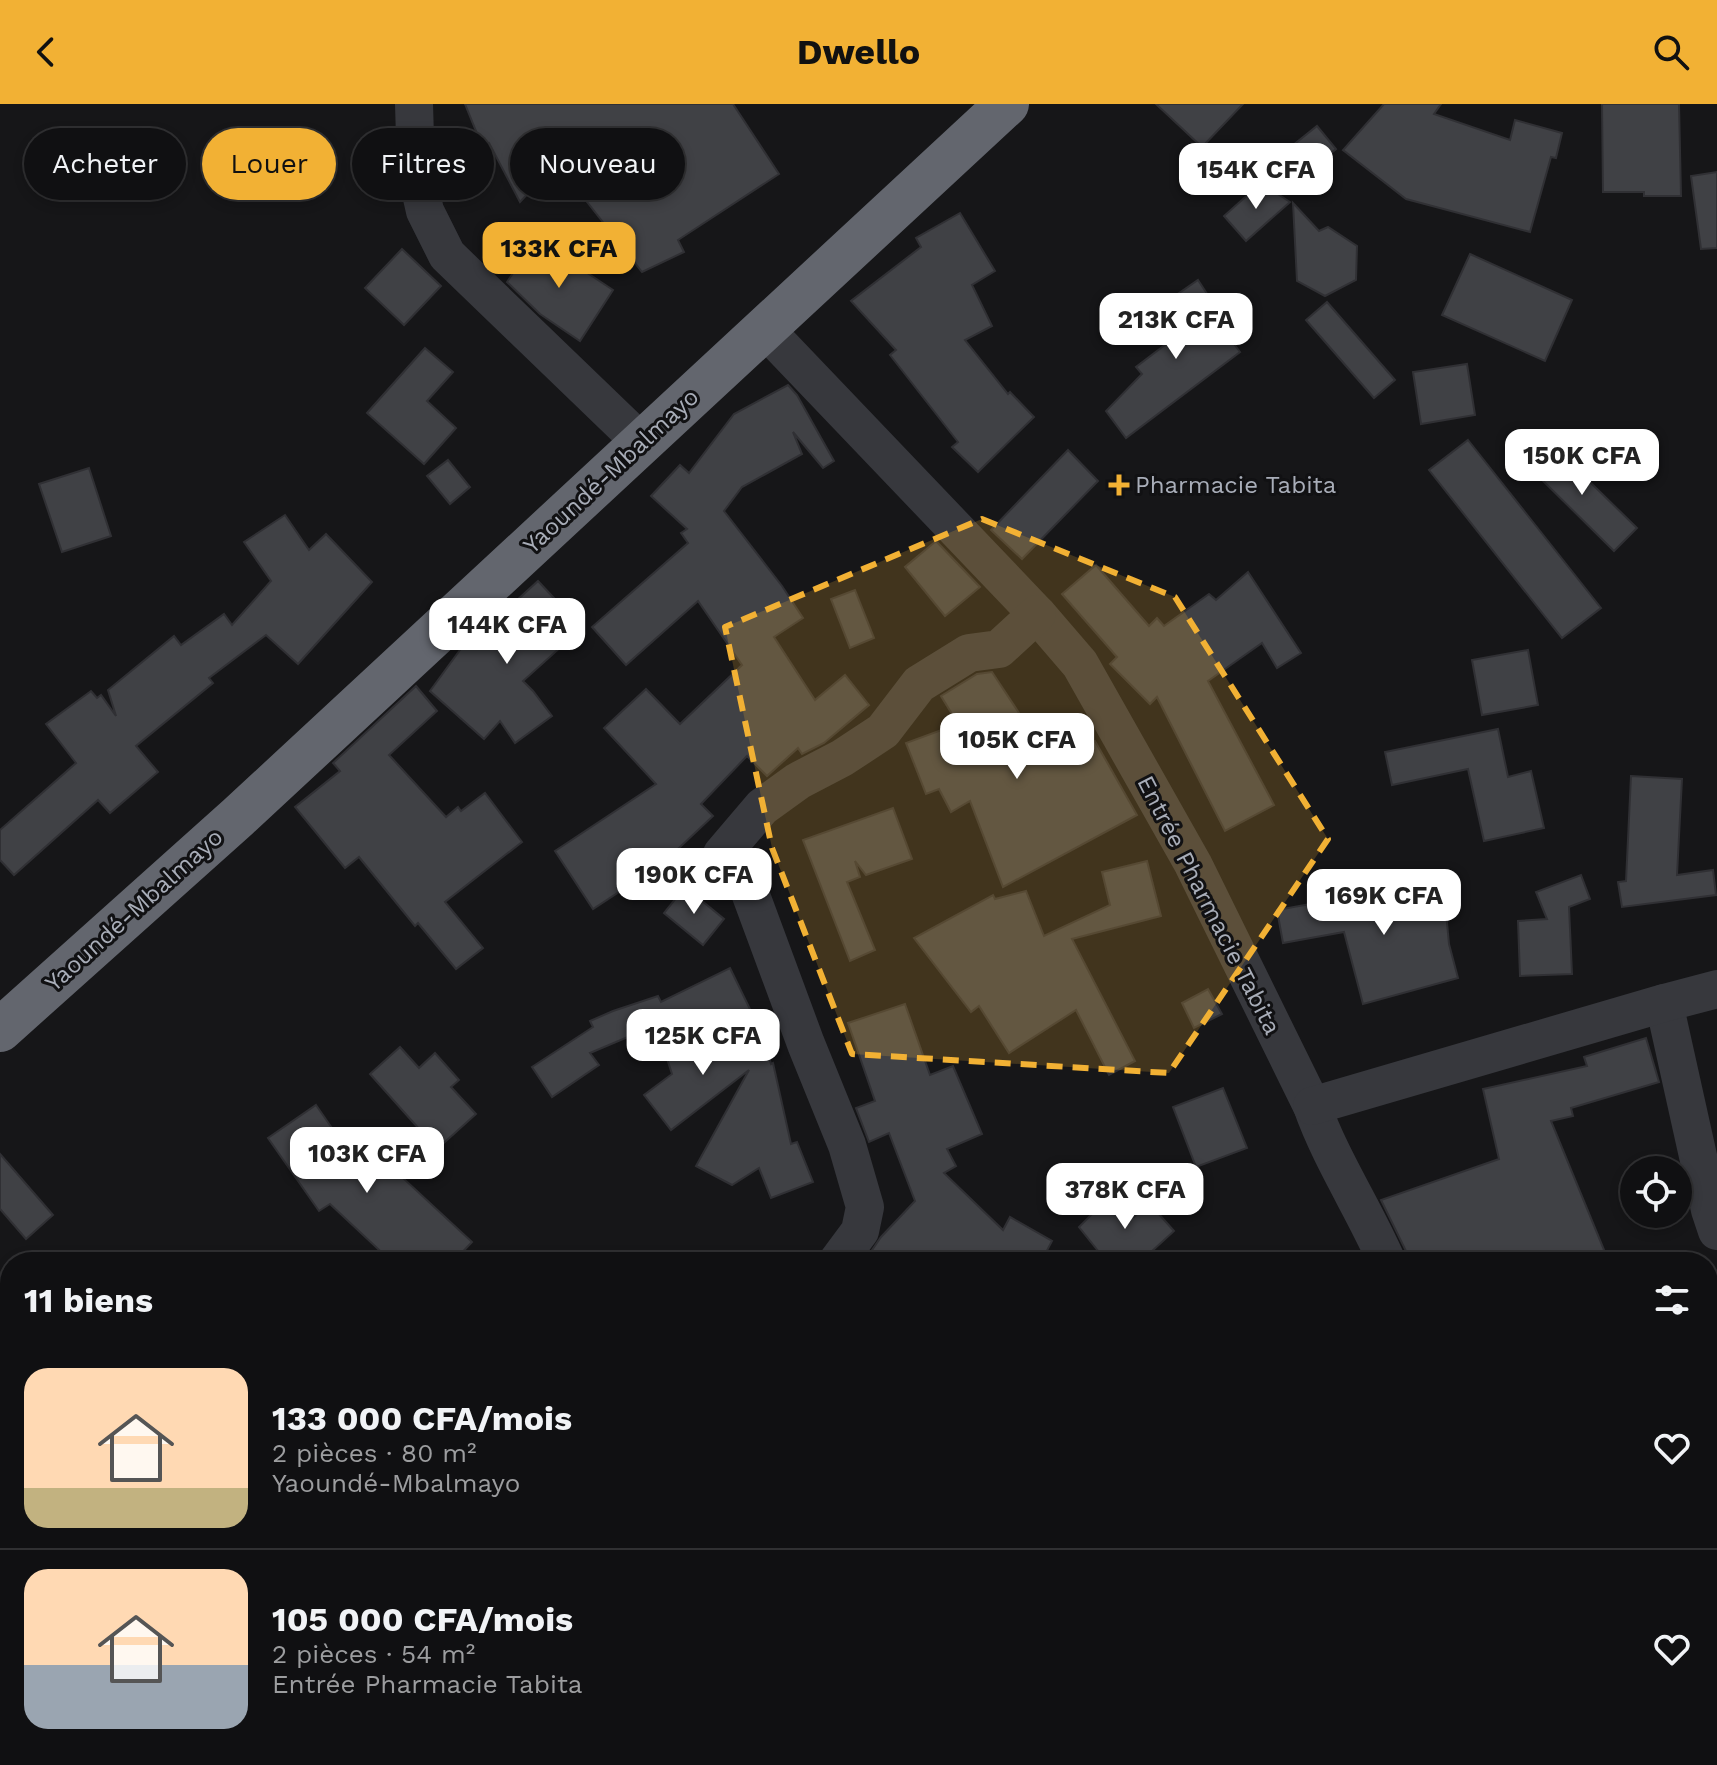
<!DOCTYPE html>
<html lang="fr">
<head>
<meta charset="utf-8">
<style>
  body { margin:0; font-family:"Work Sans",sans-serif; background:#1e1e20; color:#f1f3f6; height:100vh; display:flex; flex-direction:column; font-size:30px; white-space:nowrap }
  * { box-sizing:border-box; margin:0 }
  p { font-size:26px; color:#9c9d9f }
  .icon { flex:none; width:44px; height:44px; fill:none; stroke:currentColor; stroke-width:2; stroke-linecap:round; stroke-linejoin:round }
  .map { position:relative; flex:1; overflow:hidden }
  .drawer { position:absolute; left:0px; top:1148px; width:1718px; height:514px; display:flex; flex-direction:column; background:#101012; border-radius:32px 32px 0 0; box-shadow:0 4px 12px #0003,0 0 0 2px #303032 }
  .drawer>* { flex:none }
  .hud { position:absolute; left:24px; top:24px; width:800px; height:72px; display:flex; gap:16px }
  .fabs { position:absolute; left:1620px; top:1052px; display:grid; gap:16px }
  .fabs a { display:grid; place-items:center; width:72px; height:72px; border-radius:50%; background:#101012; box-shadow:0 4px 12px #0003,0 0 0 2px #303032; font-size:40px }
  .price { position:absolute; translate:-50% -68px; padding:0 18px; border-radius:16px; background:#fff; color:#222; font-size:26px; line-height:52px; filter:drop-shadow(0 2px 4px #0008) }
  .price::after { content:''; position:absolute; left:50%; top:48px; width:24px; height:18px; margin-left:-12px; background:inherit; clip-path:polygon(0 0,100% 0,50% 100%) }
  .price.active { background:#f2b134; color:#111 }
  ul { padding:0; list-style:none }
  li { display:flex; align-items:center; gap:24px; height:200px; padding:0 24px }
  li+li { border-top:2px solid #303032 }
  li span { display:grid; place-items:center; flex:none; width:224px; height:160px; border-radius:24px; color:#555 }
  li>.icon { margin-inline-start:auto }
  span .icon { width:96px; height:96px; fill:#fffc; stroke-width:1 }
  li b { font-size:34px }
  h2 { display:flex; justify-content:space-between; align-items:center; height:96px; padding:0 24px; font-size:34px }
  .pill { padding:0 28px; border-radius:36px; background:#101012; box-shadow:0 4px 12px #0003,0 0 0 2px #303032; font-size:28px; line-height:72px }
  .pill.active { background:#f2b134; color:#111 }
  header { display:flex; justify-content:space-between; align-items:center; height:104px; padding:0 24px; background:#f2b134; color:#111; font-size:36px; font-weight:700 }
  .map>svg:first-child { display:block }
  .building { fill:#404145; stroke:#303034; stroke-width:2 }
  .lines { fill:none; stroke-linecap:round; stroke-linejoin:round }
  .street { stroke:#37383d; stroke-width:38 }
  .highway { stroke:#63666e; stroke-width:44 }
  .marked { fill:#f2b134; fill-opacity:0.2; stroke:#f2b134; stroke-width:6; stroke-dasharray:16 10; stroke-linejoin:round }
  .poi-dot { fill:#f2b134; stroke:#111113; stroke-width:3 }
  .labels { text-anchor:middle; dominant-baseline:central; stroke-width:6; stroke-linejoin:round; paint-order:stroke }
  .street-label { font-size:24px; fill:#a8adb8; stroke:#111113 }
  .poi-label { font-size:24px; fill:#a8adb8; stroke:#111113; text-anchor:start }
</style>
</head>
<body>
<header><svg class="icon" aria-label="back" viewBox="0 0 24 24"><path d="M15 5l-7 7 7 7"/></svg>Dwello<svg class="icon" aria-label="search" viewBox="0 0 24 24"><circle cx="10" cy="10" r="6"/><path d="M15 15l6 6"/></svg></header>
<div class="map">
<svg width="1717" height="1661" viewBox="0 0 1717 1661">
  <rect width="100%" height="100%" fill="#161618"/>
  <g class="building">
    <path d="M465 0H733L779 70 678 136 684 148 642 168 573 80 591 54 574 40 520 98 489 39 482 42Z"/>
    <path d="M1156 0H1243L1202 43Z"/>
    <path d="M1384 0H1441L1434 10 1510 36 1515 16 1562 29 1556 54 1551 53 1530 128 1406 95 1343 46Z"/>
    <path d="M1602 0H1679L1681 92H1644V88H1603Z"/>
    <path d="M1317 22 1336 45 1304 71 1272 58Z"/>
    <path d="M1717 68V144L1701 145 1691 72Z"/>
    <path d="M1261 79 1290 98 1246 137 1224 112Z"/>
    <path d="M1293 99 1319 127 1328 123 1357 142 1356 176 1325 192 1297 177Z"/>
    <path d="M960 109 995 167 972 181 992 222 965 236 1008 290 1010 288 1034 313 978 368 952 343 958 338 890 251 896 246 851 197 921 143 916 134Z"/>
    <path d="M536 135 613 186 580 237 540 210 507 178Z"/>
    <path d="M402 145 441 182 404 221 365 184Z"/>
    <path d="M1470 150 1572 196 1545 257 1442 211Z"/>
    <path d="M1198 176 1213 199 1207 204 1240 248 1126 334 1106 307 1142 270 1136 263 1178 231 1159 203Z"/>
    <path d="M1327 198 1395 276 1374 294 1306 216Z"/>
    <path d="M425 244 453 268 427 297 456 324 424 360 367 309Z"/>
    <path d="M1467 260 1475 311 1421 320 1413 268Z"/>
    <path d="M788 281 797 291 834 357 823 364 793 328 802 350 742 383 724 407 782 482 803 514 774 533 815 596 845 571 869 601 824 639 802 650 798 644 767 672 747 652 701 700 713 712 663 759 593 805 555 747 656 680 604 624 646 585 680 620 742 561 698 497 626 561 592 523 688 439 681 429 687 425 651 392 680 361 689 369 734 310Z"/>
    <path d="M1468 336 1601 504 1562 534 1429 366Z"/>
    <path d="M1549 338 1637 424 1614 447 1527 361Z"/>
    <path d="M1068 346 1098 377 1022 455 991 426Z"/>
    <path d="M448 356 470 383 450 400 427 372Z"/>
    <path d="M89 364 111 432 62 448 39 380Z"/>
    <path d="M285 411 309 446 326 430 372 478 298 560 266 531 209 574 213 579 136 642 158 668 110 709 98 696 14 771 0 756V726L76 659 46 620 91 587 97 594 101 591 116 612 108 586 174 532 181 541 224 510 232 521 271 477 244 438Z"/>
    <path d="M936 437 980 483 945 512 905 463Z"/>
    <path d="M1096 461 1149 522 1157 514 1164 522 1209 490 1216 496 1248 468 1301 549 1277 564 1262 539 1208 577 1274 701 1225 727 1157 593 1150 600 1110 560 1117 553 1062 490Z"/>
    <path d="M538 477 582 524 523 577 533 587 552 612 515 639 500 617 484 635 430 587 471 531 474 528 479 531Z"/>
    <path d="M855 486 874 534 850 544 831 495Z"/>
    <path d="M1528 546 1538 601 1482 611 1472 556Z"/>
    <path d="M992 568 1052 659 1095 637 1137 711 1003 783 970 697 951 708 939 685 926 690 906 639 958 620 941 592 977 570Z"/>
    <path d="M416 582 437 607 389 651 446 713 458 703 461 707 485 689 522 738 445 798 483 844 456 865 418 819 415 822 359 753 345 764 295 703 340 667 333 659Z"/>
    <path d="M1498 625 1508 673 1531 667 1544 724 1484 737 1468 665 1392 681 1385 648Z"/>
    <path d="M1631 672 1682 675 1677 771 1713 766 1716 791 1622 803 1618 778 1626 777Z"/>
    <path d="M893 704 912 755 866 771 855 757 860 773 847 778 875 846 850 857 803 736Z"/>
    <path d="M1147 757 1161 812 1072 835 1135 957 1109 971 1076 906 1009 949 979 902 971 908 914 834 993 791 995 795 1026 787 1044 832 1110 801 1102 768Z"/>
    <path d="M1581 771 1590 795 1569 803 1572 870 1520 872 1518 817 1547 815 1536 788Z"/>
    <path d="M1443 776 1449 840 1458 874 1363 900 1344 828 1283 839 1277 806Z"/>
    <path d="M685 783 724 815 703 841 664 809Z"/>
    <path d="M730 864 764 934 771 960 773 959 791 1040 797 1038 813 1078 771 1094 759 1064 732 1081 696 1062 749 966 671 1026 644 991 672 970 656 921 590 949 599 961 552 993 532 963 593 923 590 917 613 907 658 892 661 898Z"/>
    <path d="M1208 885 1222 910 1194 924 1182 899Z"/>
    <path d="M905 900 930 971 953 962 982 1030 947 1045 956 1062 944 1069 1003 1126 1010 1113 1052 1137 1041 1158H864L881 1133 915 1097 889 1029 869 1038 856 1004 875 997 848 919Z"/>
    <path d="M1646 934 1659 978 1571 1004 1573 1012 1551 1017 1609 1158H1409L1407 1149 1381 1096 1499 1055 1483 985 1587 962 1584 953Z"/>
    <path d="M400 943 419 964 435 949 459 976 451 983 476 1010 437 1045 370 970Z"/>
    <path d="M1223 984 1247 1044 1196 1063 1173 1003Z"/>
    <path d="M316 1001 370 1079 389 1061 472 1138 453 1158H392L330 1100 319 1107 268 1034Z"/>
    <path d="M0 1050 53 1111 26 1135 0 1105Z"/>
    <path d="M1113 1089 1134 1113 1149 1099 1174 1127 1140 1158H1107L1079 1123Z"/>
  </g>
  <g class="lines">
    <g class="street">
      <path d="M414 0 416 67 425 107 447 151 642 339"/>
      <path d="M764 224 1037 510 1080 560 1193 760 1312 1002C1331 1056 1364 1105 1387 1158"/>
      <path d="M1664 899 1710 1106 1717 1127"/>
      <path d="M1312 1002 1664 899 1717 885"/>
      <path d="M837 1158 860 1127 865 1103 847 1041 806 940 749 786 722 750 762 703 798 677 842 654 883 627 919 580 969 549 999 545 1037 510"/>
      <path d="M0 1244 10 1255"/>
      <path d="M191 1652 192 1661"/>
      <path d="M603 1652 604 1661"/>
      <path d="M1601 1652 1606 1661"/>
    </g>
    <path class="highway" d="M0 926 238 713 1007 0"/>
  </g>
  <path class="marked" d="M982 415 1175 493 1328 735 1169 969 852 950 772 744 725 523Z"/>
  <path class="poi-dot" d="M1115 369h8v8h8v8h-8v8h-8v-8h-8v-8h8z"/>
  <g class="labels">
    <g class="street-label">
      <text transform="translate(611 367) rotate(-43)">Yaoundé-Mbalmayo</text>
      <text transform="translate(1209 801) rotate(63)">Entrée Pharmacie Tabita</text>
      <text transform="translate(134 806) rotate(-42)">Yaoundé-Mbalmayo</text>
    </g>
    <g class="poi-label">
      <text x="1135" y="381">Pharmacie Tabita</text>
    </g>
  </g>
</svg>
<div class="fabs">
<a><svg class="icon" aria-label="locate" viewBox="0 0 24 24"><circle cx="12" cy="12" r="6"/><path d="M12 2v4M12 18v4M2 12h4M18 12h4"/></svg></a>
</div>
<b class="price" style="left:1256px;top:107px">154K CFA</b>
<b class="price active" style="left:559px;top:186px">133K CFA</b>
<b class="price" style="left:1176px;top:257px">213K CFA</b>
<b class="price" style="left:1582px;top:393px">150K CFA</b>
<b class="price" style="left:507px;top:562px">144K CFA</b>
<b class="price" style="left:1017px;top:677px">105K CFA</b>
<b class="price" style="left:694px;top:812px">190K CFA</b>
<b class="price" style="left:1384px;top:833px">169K CFA</b>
<b class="price" style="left:703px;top:973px">125K CFA</b>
<b class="price" style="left:367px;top:1091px">103K CFA</b>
<b class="price" style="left:1125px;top:1127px">378K CFA</b>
<div class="hud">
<a class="pill">Acheter</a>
<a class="pill active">Louer</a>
<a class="pill">Filtres</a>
<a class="pill">Nouveau</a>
</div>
<section class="drawer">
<h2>11 biens<svg class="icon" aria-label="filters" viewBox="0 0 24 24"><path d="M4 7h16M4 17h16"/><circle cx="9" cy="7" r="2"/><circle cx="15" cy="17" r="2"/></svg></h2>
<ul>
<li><span style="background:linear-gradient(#ffd9b3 75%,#c2b280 0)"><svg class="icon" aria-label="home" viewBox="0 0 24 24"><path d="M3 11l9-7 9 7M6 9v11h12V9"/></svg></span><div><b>133 000 CFA/mois</b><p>2 pièces · 80 m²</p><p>Yaoundé-Mbalmayo</p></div><svg class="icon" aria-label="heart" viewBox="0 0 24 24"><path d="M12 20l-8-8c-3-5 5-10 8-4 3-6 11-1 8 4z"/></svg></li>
<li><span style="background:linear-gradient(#ffd9b3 60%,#9aa5b1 0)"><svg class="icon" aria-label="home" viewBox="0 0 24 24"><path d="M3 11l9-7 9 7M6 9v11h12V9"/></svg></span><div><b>105 000 CFA/mois</b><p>2 pièces · 54 m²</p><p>Entrée Pharmacie Tabita</p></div><svg class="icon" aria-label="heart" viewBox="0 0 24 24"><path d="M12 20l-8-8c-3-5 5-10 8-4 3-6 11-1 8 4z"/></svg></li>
</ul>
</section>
</div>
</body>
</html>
